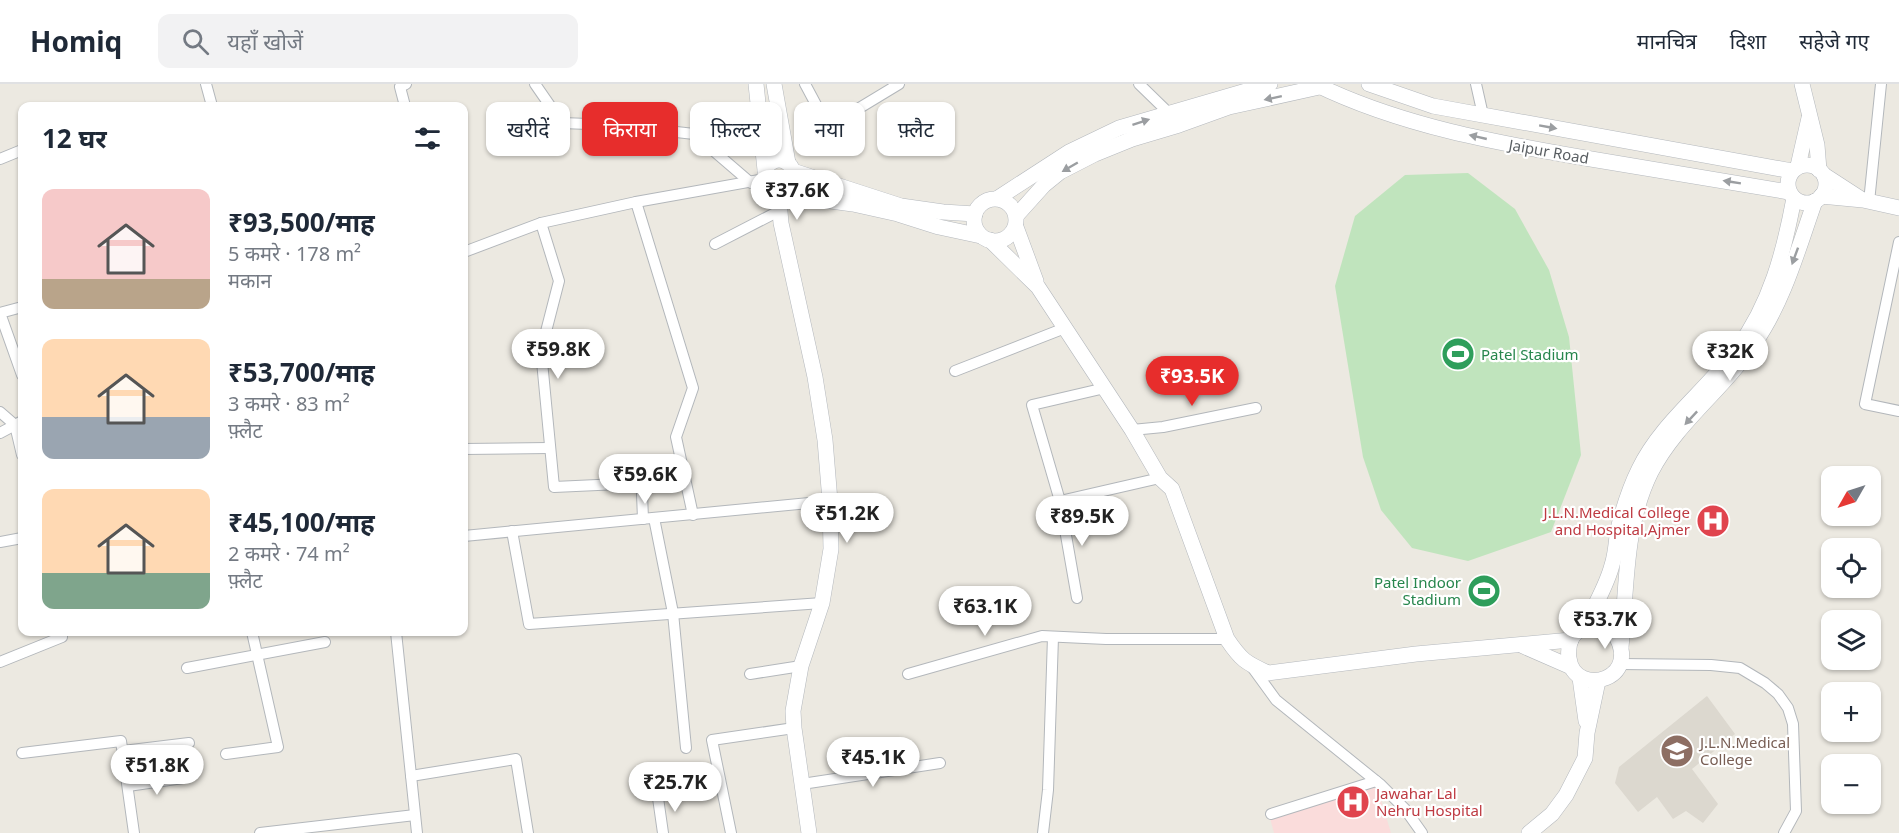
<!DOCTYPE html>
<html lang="hi">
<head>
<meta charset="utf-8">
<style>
  body { margin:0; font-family:"Noto Sans","Noto Sans Devanagari",sans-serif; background:#f2f2f3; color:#1f2937; height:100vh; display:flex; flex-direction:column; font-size:22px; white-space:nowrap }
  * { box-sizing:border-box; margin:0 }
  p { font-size:20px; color:#747a83 }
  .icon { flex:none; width:33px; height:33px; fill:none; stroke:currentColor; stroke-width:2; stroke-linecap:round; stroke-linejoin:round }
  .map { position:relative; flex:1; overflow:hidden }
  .panel { position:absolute; left:18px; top:18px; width:450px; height:534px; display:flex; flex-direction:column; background:#fff; border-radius:12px; box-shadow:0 2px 4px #0004 }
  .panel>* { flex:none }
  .top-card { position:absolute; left:486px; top:18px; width:570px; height:54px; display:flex; gap:12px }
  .needle { width:39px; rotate:231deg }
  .tools { position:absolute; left:1821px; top:382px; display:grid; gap:12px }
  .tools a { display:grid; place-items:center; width:60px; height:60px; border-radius:12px; background:#fff; box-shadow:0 2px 4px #0004; font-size:30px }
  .price { position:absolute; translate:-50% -51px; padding:0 14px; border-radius:21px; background:#fff; color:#222; font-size:20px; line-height:39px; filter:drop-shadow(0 2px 3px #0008) }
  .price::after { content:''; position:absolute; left:50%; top:36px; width:18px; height:14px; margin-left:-9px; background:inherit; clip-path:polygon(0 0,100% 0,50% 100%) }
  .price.current { background:#e72d2c; color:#fff }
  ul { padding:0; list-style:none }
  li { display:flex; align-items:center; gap:18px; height:150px; padding:0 24px }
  li span { display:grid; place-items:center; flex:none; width:168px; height:120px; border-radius:12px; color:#555 }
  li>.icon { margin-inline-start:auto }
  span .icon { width:72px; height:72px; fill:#fffc; stroke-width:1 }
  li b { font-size:26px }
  h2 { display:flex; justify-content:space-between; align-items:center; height:72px; padding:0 24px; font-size:26px }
  .chip { padding:0 21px; border-radius:12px; background:#fff; box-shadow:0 2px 4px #0004; font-size:21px; line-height:54px }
  .chip.current { background:#e72d2c; color:#fff }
  header { display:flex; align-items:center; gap:36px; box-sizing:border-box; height:84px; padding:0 30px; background:#fff; border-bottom:2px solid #e0e1e3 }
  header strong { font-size:28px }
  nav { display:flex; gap:33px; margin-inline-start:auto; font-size:21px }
  .search { width:420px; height:54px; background:#f2f2f3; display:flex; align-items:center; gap:15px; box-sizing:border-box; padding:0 21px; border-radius:12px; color:#747a83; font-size:22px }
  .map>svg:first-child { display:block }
  .education { fill:#dcd8cf }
  .medical { fill:#fadcdb }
  .green { fill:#c0e4bd }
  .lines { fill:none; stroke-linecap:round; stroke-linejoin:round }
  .street-casing { stroke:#b3b7bb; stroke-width:12 }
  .secondary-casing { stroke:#b4b8bd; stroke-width:16 }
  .street { stroke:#fff; stroke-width:10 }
  .secondary { stroke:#fff; stroke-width:15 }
  .oneway { fill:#9b9ea1 }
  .labels { text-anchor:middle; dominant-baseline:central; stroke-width:4.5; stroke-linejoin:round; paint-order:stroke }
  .street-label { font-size:15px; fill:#595e62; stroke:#fff }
  .leisure-label { font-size:15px; fill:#27864d; stroke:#fff; text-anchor:start }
  .health-label { font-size:15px; fill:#be3a42; stroke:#fff; text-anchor:end }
  .education-label { font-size:15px; fill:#785e54; stroke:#fff; text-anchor:start }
</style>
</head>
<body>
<header>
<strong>Homiq</strong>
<div class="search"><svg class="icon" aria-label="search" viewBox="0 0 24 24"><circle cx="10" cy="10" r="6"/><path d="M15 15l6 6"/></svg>यहाँ खोजें</div>
<nav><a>मानचित्र</a><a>दिशा</a><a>सहेजे गए</a></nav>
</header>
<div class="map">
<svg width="1899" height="749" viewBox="0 0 1899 749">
  <rect width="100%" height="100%" fill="#ece9e1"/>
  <path class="education" d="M1707 612 1735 650 1692 685 1718 720 1703 739 1686 727 1673 735 1657 713 1638 728 1615 699 1619 683Z"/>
  <path class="medical" d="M1377 703 1391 749H1274L1270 734Z"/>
  <path class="green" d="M1468 89 1515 125 1549 186 1569 253 1581 371 1551 448 1468 477 1412 464 1381 426 1363 373 1335 202 1355 132 1405 91Z"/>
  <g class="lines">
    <defs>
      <g id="street">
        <path d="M206 0 212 22"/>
        <path d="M535 0 562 39 615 41 694 50 751 99"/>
        <path d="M805 0 828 43 899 0"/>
        <path d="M1139 0 1174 34"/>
        <path d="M1476 0 1483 31"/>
        <path d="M405 22 400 3 406 0"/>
        <path d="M0 75 22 66"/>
        <path d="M636 118 693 304 676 353 693 431"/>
        <path d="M1869 118 1881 0"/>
        <path d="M541 139 559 197 541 267 554 403 641 399"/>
        <path d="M1899 158 1865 320 1899 327"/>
        <path d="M715 160 779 127"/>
        <path d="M464 168 541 139 636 118 765 95"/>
        <path d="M22 223 0 229 22 291"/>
        <path d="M955 287 1065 244"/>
        <path d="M1105 304 1032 321 1060 417 1160 394"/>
        <path d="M0 328 15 341 0 349"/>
        <path d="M22 337 15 341 22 371"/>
        <path d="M1132 346 1163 343 1256 324"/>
        <path d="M464 365 549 364"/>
        <path d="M641 384 643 435"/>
        <path d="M1060 417 1077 514"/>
        <path d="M654 434 673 529 686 664"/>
        <path d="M512 447 529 540 822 519"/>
        <path d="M464 452 830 417"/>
        <path d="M0 458 22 454"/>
        <path d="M396 548 417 749"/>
        <path d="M0 578 62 553V548"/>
        <path d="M1620 580 1711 581 1740 584 1765 599 1778 610 1788 624 1793 640 1796 727 1784 749"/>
        <path d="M1252 583 1276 616 1381 701 1405 725 1422 749"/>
        <path d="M187 584 325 558"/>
        <path d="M750 590 801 582"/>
        <path d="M908 590 1042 552 1106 555H1227"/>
        <path d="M123 667 189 659"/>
        <path d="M22 669 121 657 134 749"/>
        <path d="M226 670 278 663 252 548"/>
        <path d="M411 692 516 675 528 749"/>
        <path d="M802 700 940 679"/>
        <path d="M128 702 183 694"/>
        <path d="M658 714 663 749"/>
        <path d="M1271 730 1376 697"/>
        <path d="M260 749 415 731"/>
        <path d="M731 749 712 656 794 644"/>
        <path d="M1043 749 1048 706 1053 553"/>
      </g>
      <g id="secondary">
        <path d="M756 0 765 86"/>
        <path d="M774 0 788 79"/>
        <path d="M1315 0C1401 42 1497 59 1591 75 1657 86 1723 97 1789 108"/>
        <path d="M1369 0 1433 22 1792 87"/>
        <path d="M1802 0 1817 61 1819 86"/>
        <circle cx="779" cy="90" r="14"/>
        <circle cx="1807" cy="100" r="19"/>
        <path d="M1798 82 1809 34"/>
        <path d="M793 87 901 122 943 128 975 130"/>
        <path d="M1824 91 1861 115"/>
        <path d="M790 100 816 115 853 120 898 130 939 143 981 152"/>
        <path d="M778 105 781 139 815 293 825 356 830 417 831 465 822 519 801 582 793 627 794 644 809 749"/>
        <path d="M1821 112 1863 116 1899 124"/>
        <path d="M998 114 1069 68 1119 44 1270 0"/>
        <circle cx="995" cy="136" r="21"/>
        <path d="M1017 131 1044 101 1060 88 1095 70 1132 55 1179 41 1229 23 1324 2"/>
        <path d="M1016 143 1036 197"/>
        <path d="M990 156 1038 203 1132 346 1160 394 1172 405 1227 555C1241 576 1246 579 1268 589L1416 570 1571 556"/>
        <path d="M1587 539C1595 520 1607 501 1612 481 1616 469 1616 457 1618 445 1623 425 1630 403 1639 385 1662 338 1706 307 1737 265 1770 221 1784 168 1794 114"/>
        <path d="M1587 539 1610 543C1650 595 1574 616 1569 574 1568 570 1569 560 1571 556 1573 550 1582 544 1587 539Z"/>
        <path d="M1523 562 1571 583"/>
        <path d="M1621 563C1627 504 1624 442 1651 388 1676 339 1724 305 1754 260 1784 217 1798 165 1815 117"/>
        <path d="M1580 594 1586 637"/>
        <path d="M1529 749 1552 730 1566 711 1585 674 1587 649 1598 597"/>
      </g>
    </defs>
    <use href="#street" class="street-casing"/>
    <use href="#secondary" class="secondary-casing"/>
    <use href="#street" class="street"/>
    <use href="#secondary" class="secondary"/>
  </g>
  <defs><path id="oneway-solid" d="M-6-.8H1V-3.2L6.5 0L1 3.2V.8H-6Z" transform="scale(1.5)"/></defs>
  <g class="oneway">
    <use href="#oneway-solid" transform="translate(1273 14) rotate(168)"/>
    <use href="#oneway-solid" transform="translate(1141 38) rotate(-18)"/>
    <use href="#oneway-solid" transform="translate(1548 43) rotate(10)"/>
    <use href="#oneway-solid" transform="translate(1478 53) rotate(-167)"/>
    <use href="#oneway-solid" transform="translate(1070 83) rotate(150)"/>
    <use href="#oneway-solid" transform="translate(1732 98) rotate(-171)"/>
    <use href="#oneway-solid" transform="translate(1795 172) rotate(110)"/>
    <use href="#oneway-solid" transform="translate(1691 334) rotate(133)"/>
  </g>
  <defs>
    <symbol id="stadium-disc" viewBox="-11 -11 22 22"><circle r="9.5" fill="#2e9e5b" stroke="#fff"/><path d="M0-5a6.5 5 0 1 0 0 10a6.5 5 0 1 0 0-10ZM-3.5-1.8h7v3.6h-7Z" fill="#fff"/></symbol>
    <symbol id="hospital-disc" viewBox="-11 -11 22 22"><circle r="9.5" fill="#e0444e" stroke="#fff"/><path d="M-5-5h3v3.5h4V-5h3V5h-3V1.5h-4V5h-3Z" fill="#fff"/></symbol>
    <symbol id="university-disc" viewBox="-11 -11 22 22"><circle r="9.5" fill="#8d6e63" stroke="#fff"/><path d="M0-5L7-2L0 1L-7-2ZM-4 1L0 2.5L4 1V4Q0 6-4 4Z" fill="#fff"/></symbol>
  </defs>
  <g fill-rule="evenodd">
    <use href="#stadium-disc" x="1439" y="251" width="38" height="38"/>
    <use href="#hospital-disc" x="1694" y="418" width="38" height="38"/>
    <use href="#stadium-disc" x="1465" y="488" width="38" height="38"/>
    <use href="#university-disc" x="1658" y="648" width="38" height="38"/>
    <use href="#hospital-disc" x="1334" y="699" width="38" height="38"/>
  </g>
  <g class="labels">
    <g class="street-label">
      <text transform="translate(1549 67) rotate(10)">Jaipur Road</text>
    </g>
    <g class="leisure-label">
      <text x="1481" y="270">Patel Stadium</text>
      <text x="1461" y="498" text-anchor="end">Patel Indoor<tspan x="1461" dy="17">Stadium</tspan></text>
    </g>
    <g class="health-label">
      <text x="1690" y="428">J.L.N.Medical College<tspan x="1690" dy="17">and Hospital,Ajmer</tspan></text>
      <text x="1376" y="709" text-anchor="start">Jawahar Lal<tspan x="1376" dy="17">Nehru Hospital</tspan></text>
    </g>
    <g class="education-label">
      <text x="1700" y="658">J.L.N.Medical<tspan x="1700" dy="17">College</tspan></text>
    </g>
  </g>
</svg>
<div class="tools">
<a><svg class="needle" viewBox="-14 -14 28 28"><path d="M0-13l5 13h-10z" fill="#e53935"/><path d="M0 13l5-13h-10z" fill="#747a83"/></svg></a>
<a><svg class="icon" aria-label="locate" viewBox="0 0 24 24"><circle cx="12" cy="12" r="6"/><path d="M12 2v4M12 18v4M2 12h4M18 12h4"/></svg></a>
<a><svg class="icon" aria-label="layers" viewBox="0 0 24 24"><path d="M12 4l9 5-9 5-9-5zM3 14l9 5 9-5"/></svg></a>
<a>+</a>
<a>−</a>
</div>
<b class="price" style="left:797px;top:137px">₹37.6K</b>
<b class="price" style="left:558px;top:296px">₹59.8K</b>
<b class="price" style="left:1730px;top:298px">₹32K</b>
<b class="price current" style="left:1192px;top:323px">₹93.5K</b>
<b class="price" style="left:645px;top:421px">₹59.6K</b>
<b class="price" style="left:847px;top:460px">₹51.2K</b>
<b class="price" style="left:1082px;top:463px">₹89.5K</b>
<b class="price" style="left:985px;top:553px">₹63.1K</b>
<b class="price" style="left:1605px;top:566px">₹53.7K</b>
<b class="price" style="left:873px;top:704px">₹45.1K</b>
<b class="price" style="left:157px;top:712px">₹51.8K</b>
<b class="price" style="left:675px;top:729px">₹25.7K</b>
<div class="top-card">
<a class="chip">खरीदें</a>
<a class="chip current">किराया</a>
<a class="chip">फ़िल्टर</a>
<a class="chip">नया</a>
<a class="chip">फ़्लैट</a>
</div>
<section class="panel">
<h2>12 घर<svg class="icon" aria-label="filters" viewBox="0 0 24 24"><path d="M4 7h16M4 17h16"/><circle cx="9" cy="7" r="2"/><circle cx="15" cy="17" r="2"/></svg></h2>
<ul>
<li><span style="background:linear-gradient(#f6c9c9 75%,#b9a48a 0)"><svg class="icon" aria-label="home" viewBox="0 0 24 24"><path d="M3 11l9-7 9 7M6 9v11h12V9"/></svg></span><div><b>₹93,500/माह</b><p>5 कमरे · 178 m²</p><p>मकान</p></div></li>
<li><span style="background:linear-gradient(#ffd9b3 65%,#9aa5b1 0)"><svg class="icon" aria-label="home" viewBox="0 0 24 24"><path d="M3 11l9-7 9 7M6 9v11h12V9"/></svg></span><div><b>₹53,700/माह</b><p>3 कमरे · 83 m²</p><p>फ़्लैट</p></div></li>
<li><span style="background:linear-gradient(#ffd9b3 70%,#7fa58c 0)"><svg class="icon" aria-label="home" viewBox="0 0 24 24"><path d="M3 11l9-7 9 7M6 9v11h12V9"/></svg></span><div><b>₹45,100/माह</b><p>2 कमरे · 74 m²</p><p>फ़्लैट</p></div></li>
</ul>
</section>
</div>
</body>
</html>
